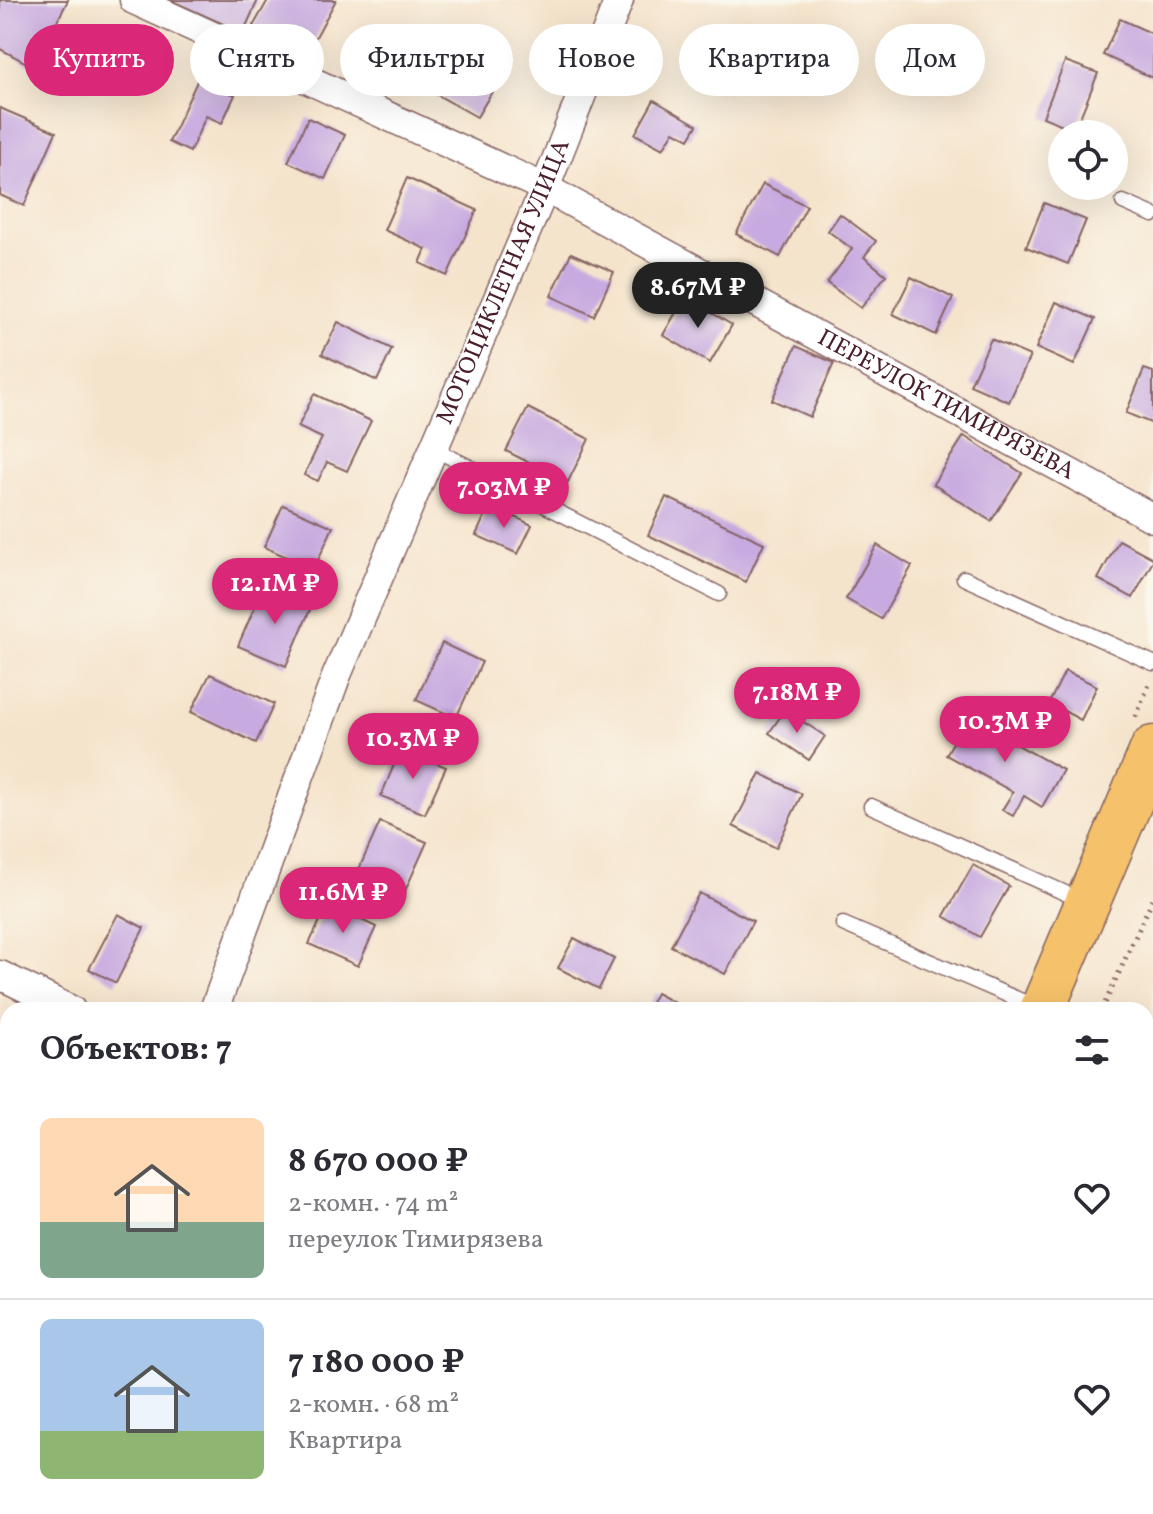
<!DOCTYPE html>
<html lang="ru">
<head>
<meta charset="utf-8">
<style>
  body { margin:0; font-family:Vollkorn,serif; background:#f2f2f3; color:#2b2b33; height:100vh; display:flex; flex-direction:column; font-size:30px; white-space:nowrap }
  * { box-sizing:border-box; margin:0 }
  p { font-size:26px; color:#7c7c81 }
  .icon { flex:none; width:44px; height:44px; fill:none; stroke:currentColor; stroke-width:2; stroke-linecap:round; stroke-linejoin:round }
  .map { position:relative; flex:1; overflow:hidden }
  .details { position:absolute; left:0px; top:1002px; width:1154px; height:512px; display:flex; flex-direction:column; background:#fff; border-radius:24px 24px 0 0; box-shadow:0 8px 32px #0002 }
  .details>* { flex:none }
  .hud { position:absolute; left:24px; top:24px; width:1106px; height:72px; display:flex; gap:16px }
  .tools { position:absolute; left:1048px; top:120px; display:grid; gap:16px }
  .tools a { display:grid; place-items:center; width:80px; height:80px; border-radius:50%; background:#fff; box-shadow:0 8px 32px #0002; font-size:40px }
  .price { position:absolute; translate:-50% -68px; padding:0 18px; border-radius:28px; background:#db2777; color:#fff; font-size:26px; line-height:52px; filter:drop-shadow(0 2px 4px #0008) }
  .price::after { content:''; position:absolute; left:50%; top:48px; width:24px; height:18px; margin-left:-12px; background:inherit; clip-path:polygon(0 0,100% 0,50% 100%) }
  .price.current { background:#222; color:#fff }
  ul { padding:0; list-style:none }
  li { display:flex; align-items:center; gap:24px; height:200px; padding:0 40px }
  li+li { border-top:2px solid #e1e1e2 }
  li span { display:grid; place-items:center; flex:none; width:224px; height:160px; border-radius:12px; color:#555 }
  li>.icon { margin-inline-start:auto }
  span .icon { width:96px; height:96px; fill:#fffc; stroke-width:1 }
  li b { font-size:34px }
  h2 { display:flex; justify-content:space-between; align-items:center; height:96px; padding:0 40px; font-size:34px }
  .pill { padding:0 28px; border-radius:36px; background:#fff; box-shadow:0 8px 32px #0002; font-size:28px; line-height:72px }
  .pill.current { background:#db2777; color:#fff }
  .map>svg:first-child { display:block }
  .building { fill:#c7aae0 }
  .lines { fill:none; stroke-linecap:round; stroke-linejoin:round }
  .lane-casing { stroke:#866463; stroke-width:17 }
  .street-casing { stroke:#866463; stroke-width:31 }
  .primary-casing { stroke:#866463; stroke-width:47 }
  .path { stroke:#866463; stroke-width:5; stroke-dasharray:2 6; stroke-linecap:butt }
  .lane { stroke:#fff; stroke-width:14 }
  .street { stroke:#fff; stroke-width:28 }
  .primary { stroke:#f5c16b; stroke-width:44 }
  .labels { text-anchor:middle; dominant-baseline:central; stroke-width:6; stroke-linejoin:round; paint-order:stroke }
  .street-label { font-size:24px; fill:#4a1f2b; stroke:#fbf7ec }
</style>
</head>
<body>
<div class="map">
<svg width="1153" height="1514" viewBox="0 0 1153 1514">
  <rect width="100%" height="100%" fill="#fbf7ec"/>
  <filter id="ink" filterUnits="userSpaceOnUse"><feTurbulence type="fractalNoise" baseFrequency=".0125" numOctaves="2"/><feDisplacementMap in="SourceGraphic" scale="16" xChannelSelector="R" yChannelSelector="G"/><feConvolveMatrix kernelMatrix="1 2 1 2 8 2 1 2 1" color-interpolation-filters="sRGB"/></filter>
  <filter id="wash" filterUnits="userSpaceOnUse"><feTurbulence type="fractalNoise" baseFrequency=".006" numOctaves="4" result="noise"/><feDisplacementMap in="SourceGraphic" scale="32" xChannelSelector="R" yChannelSelector="G"/><feGaussianBlur stdDeviation="1.8" result="paint"/><feColorMatrix in="noise" values="0 0 0 0 0 0 0 0 0 0 0 0 0 0 0 0 0 1.4 0 .05"/><feComposite in="paint" operator="in"/></filter>
  <g filter="url(#wash)">
    <rect width="100%" height="100%" fill="#f5e4cc"/>
    <g id="blocks">
      <g class="building">
        <path d="M0 0H68L34 67 0 49Z"/>
        <path d="M170 0H258L243 33Z"/>
        <path d="M268 0H336L305 57 252 28Z"/>
        <path d="M1120 19 1153 34V78L1103 55Z"/>
        <path d="M94 27 142 48 127 80 80 59Z"/>
        <path d="M446 50 499 80 477 117 425 88Z"/>
        <path d="M1065 61 1098 73 1075 130 1043 117Z"/>
        <path d="M198 79 235 95 222 123 206 116 190 152 169 142Z"/>
        <path d="M654 100 697 125 689 139 674 131 663 149 635 134Z"/>
        <path d="M0 108 56 132 24 206 0 195Z"/>
        <path d="M308 118 345 135 325 179 288 162Z"/>
        <path d="M407 178 477 210 447 276 420 263 426 249 384 230Z"/>
        <path d="M763 184 807 206 780 257 736 234Z"/>
        <path d="M1044 203 1086 220 1068 264 1026 247Z"/>
        <path d="M840 214 876 241 864 257 886 275 861 308 827 283 852 249 828 231Z"/>
        <path d="M571 253 614 272 594 316 551 296Z"/>
        <path d="M911 277 953 298 936 335 893 314Z"/>
        <path d="M685 297 732 325 710 363 663 335Z"/>
        <path d="M1056 302 1095 319 1074 365 1036 348Z"/>
        <path d="M338 322 392 349 377 381 322 354Z"/>
        <path d="M991 339 1030 356 1009 402 970 385Z"/>
        <path d="M796 346 834 363 810 417 772 400Z"/>
        <path d="M1144 369 1153 372V424L1126 413Z"/>
        <path d="M314 394 371 421 347 471 327 462 318 481 304 475 322 438 298 427Z"/>
        <path d="M528 408 589 439 568 482 506 451Z"/>
        <path d="M964 436 1022 473 991 521 933 484Z"/>
        <path d="M666 497 764 543 746 582 648 535Z"/>
        <path d="M283 505 333 527 314 569 264 547Z"/>
        <path d="M490 505 532 525 518 554 476 535Z"/>
        <path d="M1119 540 1153 558V561L1133 598 1098 579Z"/>
        <path d="M877 545 912 566 881 619 846 599Z"/>
        <path d="M264 585 312 605 286 666 238 646Z"/>
        <path d="M442 643 482 662 456 718 416 700Z"/>
        <path d="M1065 671 1097 686 1081 720 1049 703Z"/>
        <path d="M210 674 274 704 256 743 191 712Z"/>
        <path d="M785 710 825 736 809 760 769 733Z"/>
        <path d="M967 717 1063 770 1042 807 1024 796 1013 816 1002 810 1013 792 946 755Z"/>
        <path d="M401 748 446 767 425 814 381 796Z"/>
        <path d="M760 773 802 794 776 848 733 826Z"/>
        <path d="M380 822 427 842 401 900 354 880Z"/>
        <path d="M973 865 1009 886 980 937 944 916Z"/>
        <path d="M699 893 753 921 725 974 671 946Z"/>
        <path d="M328 904 376 927 358 966 309 944Z"/>
        <path d="M118 914 144 928 116 983 89 969Z"/>
        <path d="M574 938 614 959 599 989 558 968Z"/>
        <path d="M656 993 688 1010H647Z"/>
        <path d="M1146 1048 1153 1051V1098L1146 1095Z"/>
        <path d="M5 1168 8 1169V1221L0 1217V1177Z"/>
        <path d="M1153 1400V1451L1146 1448V1418Z"/>
        <path d="M55 1506H85L101 1514H51Z"/>
        <path d="M296 1506H343L339 1514H292Z"/>
        <path d="M408 1506H421L442 1514H405Z"/>
        <path d="M950 1506H1017L1014 1514H967Z"/>
      </g>
    </g>
  </g>
  <g filter="url(#ink)">
    <use href="#blocks" fill-opacity="0" stroke="#866463" stroke-width="2"/>
    <g class="lines">
      <defs>
        <g id="lane">
          <path d="M1123 202 1153 215"/>
          <path d="M434 449 719 594"/>
          <path d="M964 578 1153 663"/>
          <path d="M871 806 1083 901"/>
          <path d="M843 924 1038 1008"/>
          <path d="M1146 1245 1153 1247"/>
        </g>
        <g id="street">
          <path id="s1" d="M134 0 545 188 1153 518"/>
          <path d="M0 975 71 1010"/>
          <path id="s2" d="M214 1010 336 677 545 188 619 0"/>
          <path d="M0 1472 8 1456"/>
          <path d="M367 1514 370 1506"/>
        </g>
        <g id="primary">
          <path d="M1042 1010 1153 748"/>
          <path d="M829 1514 832 1506"/>
        </g>
      </defs>
      <use href="#lane" class="lane-casing"/>
      <use href="#street" class="street-casing"/>
      <use href="#primary" class="primary-casing"/>
      <g class="path">
        <path d="M1136 717 1150 682"/>
        <path d="M1102 1010 1153 898"/>
        <path d="M880 1514 884 1506"/>
      </g>
      <use href="#lane" class="lane"/>
      <use href="#street" class="street"/>
      <use href="#primary" class="primary"/>
    </g>
  </g>
  <g class="labels">
    <g class="street-label">
      <text stroke="none"><textPath href="#s2" startOffset="784">МОТОЦИКЛЕТНАЯ УЛИЦА</textPath></text>
      <text stroke="none"><textPath href="#s1" startOffset="908">ПЕРЕУЛОК ТИМИРЯЗЕВА</textPath></text>
    </g>
  </g>
</svg>
<div class="tools">
<a><svg class="icon" aria-label="locate" viewBox="0 0 24 24"><circle cx="12" cy="12" r="6"/><path d="M12 2v4M12 18v4M2 12h4M18 12h4"/></svg></a>
</div>
<b class="price current" style="left:698px;top:330px">8.67M ₽</b>
<b class="price" style="left:504px;top:530px">7.03M ₽</b>
<b class="price" style="left:275px;top:626px">12.1M ₽</b>
<b class="price" style="left:797px;top:735px">7.18M ₽</b>
<b class="price" style="left:1005px;top:764px">10.3M ₽</b>
<b class="price" style="left:413px;top:781px">10.3M ₽</b>
<b class="price" style="left:343px;top:935px">11.6M ₽</b>
<div class="hud">
<a class="pill current">Купить</a>
<a class="pill">Снять</a>
<a class="pill">Фильтры</a>
<a class="pill">Новое</a>
<a class="pill">Квартира</a>
<a class="pill">Дом</a>
</div>
<section class="details">
<h2>Объектов: 7<svg class="icon" aria-label="filters" viewBox="0 0 24 24"><path d="M4 7h16M4 17h16"/><circle cx="9" cy="7" r="2"/><circle cx="15" cy="17" r="2"/></svg></h2>
<ul>
<li><span style="background:linear-gradient(#ffd9b3 65%,#7fa58c 0)"><svg class="icon" aria-label="home" viewBox="0 0 24 24"><path d="M3 11l9-7 9 7M6 9v11h12V9"/></svg></span><div><b>8 670 000 ₽</b><p>2-комн. · 74 m²</p><p>переулок Тимирязева</p></div><svg class="icon" aria-label="heart" viewBox="0 0 24 24"><path d="M12 20l-8-8c-3-5 5-10 8-4 3-6 11-1 8 4z"/></svg></li>
<li><span style="background:linear-gradient(#a9c7e8 70%,#8fb573 0)"><svg class="icon" aria-label="home" viewBox="0 0 24 24"><path d="M3 11l9-7 9 7M6 9v11h12V9"/></svg></span><div><b>7 180 000 ₽</b><p>2-комн. · 68 m²</p><p>Квартира</p></div><svg class="icon" aria-label="heart" viewBox="0 0 24 24"><path d="M12 20l-8-8c-3-5 5-10 8-4 3-6 11-1 8 4z"/></svg></li>
</ul>
</section>
</div>
</body>
</html>
